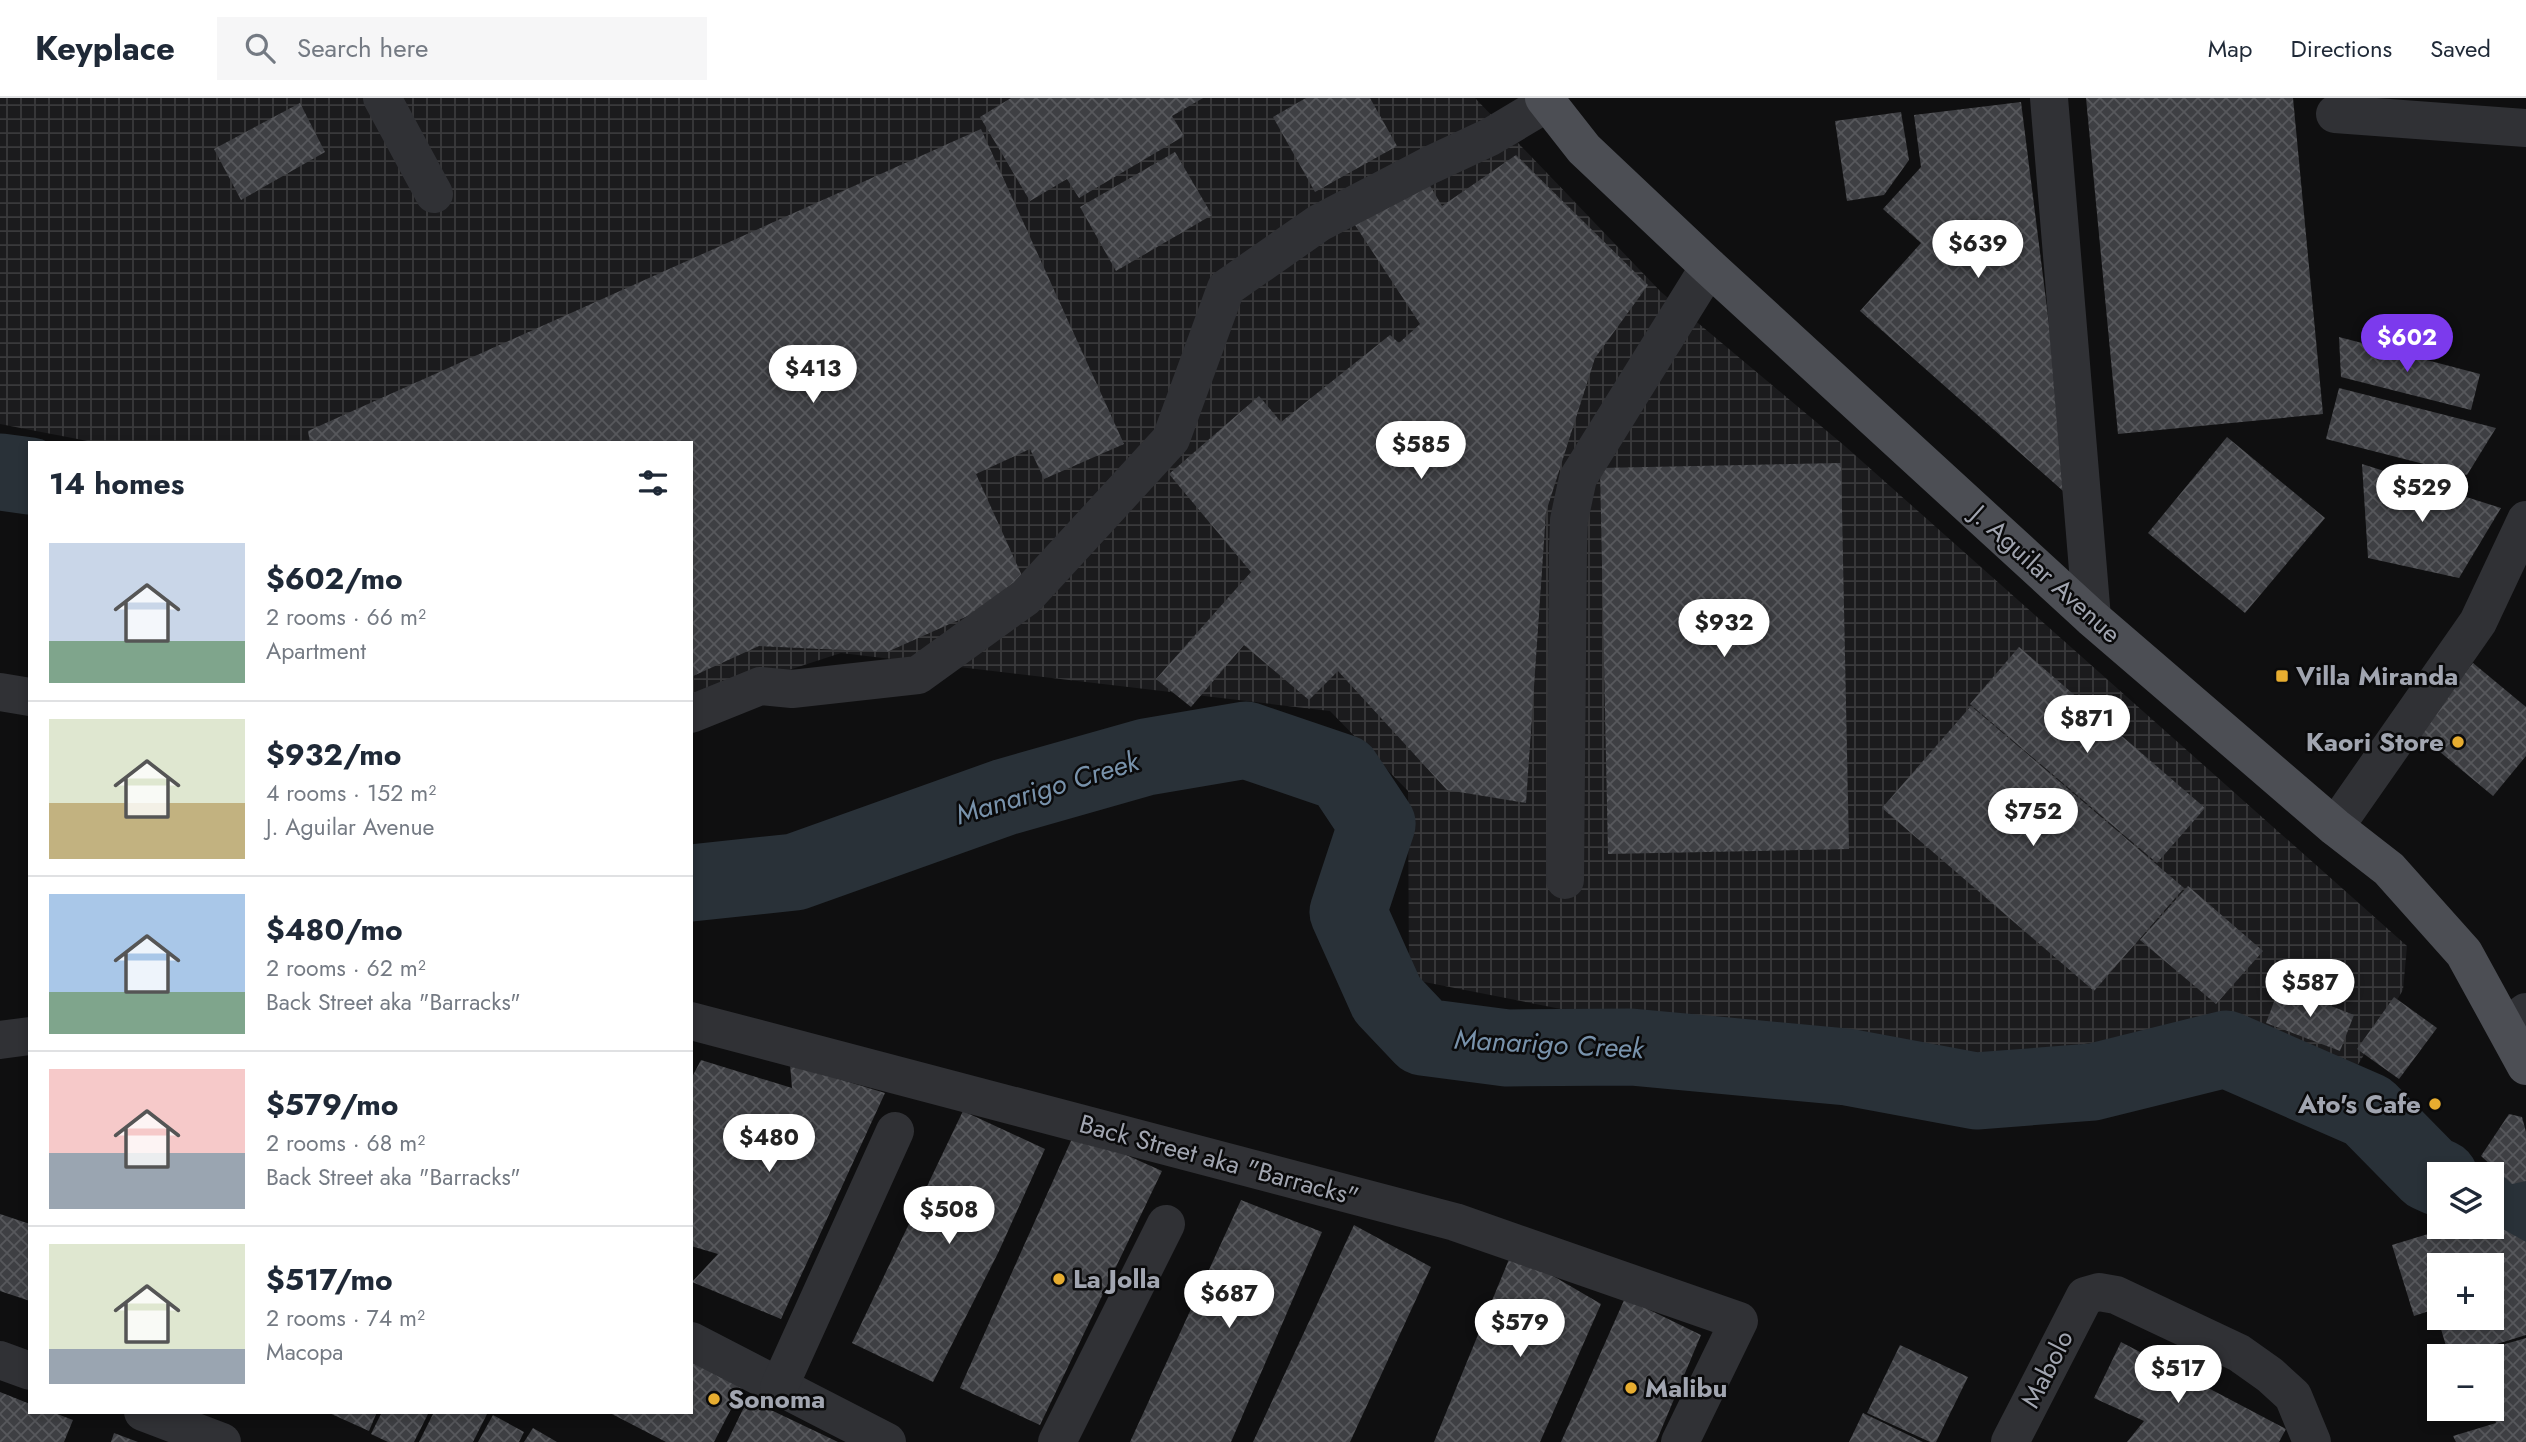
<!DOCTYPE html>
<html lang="en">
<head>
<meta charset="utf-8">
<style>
  body { margin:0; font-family:Jost,sans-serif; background:#f6f6f7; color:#1f2937; height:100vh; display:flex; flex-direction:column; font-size:26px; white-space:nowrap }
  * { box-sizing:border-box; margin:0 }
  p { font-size:23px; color:#747a83 }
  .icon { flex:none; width:38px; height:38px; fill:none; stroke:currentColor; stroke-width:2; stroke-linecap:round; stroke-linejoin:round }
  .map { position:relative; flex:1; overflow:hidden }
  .sheet { position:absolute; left:28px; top:343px; width:665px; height:973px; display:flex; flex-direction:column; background:#fff; border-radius:0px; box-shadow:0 4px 10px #0003 }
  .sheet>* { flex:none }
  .tools { position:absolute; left:2427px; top:1064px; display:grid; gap:14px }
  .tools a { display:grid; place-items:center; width:77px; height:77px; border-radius:0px; background:#fff; box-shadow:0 4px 10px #0003; font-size:35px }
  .price { position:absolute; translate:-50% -60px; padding:0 16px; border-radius:24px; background:#fff; color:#222; font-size:23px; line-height:46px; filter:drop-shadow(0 2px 4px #0008) }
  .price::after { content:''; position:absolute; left:50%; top:42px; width:21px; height:16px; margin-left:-10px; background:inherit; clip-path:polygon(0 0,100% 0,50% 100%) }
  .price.on { background:#7c3aed; color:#fff }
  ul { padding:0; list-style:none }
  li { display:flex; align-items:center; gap:21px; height:175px; padding:0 21px }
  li+li { border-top:2px solid #e0e1e3 }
  li span { display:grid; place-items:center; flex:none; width:196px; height:140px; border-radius:0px; color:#555 }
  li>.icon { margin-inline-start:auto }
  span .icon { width:84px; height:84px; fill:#fffc; stroke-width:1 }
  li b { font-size:30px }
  h2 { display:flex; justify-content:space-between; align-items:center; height:84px; padding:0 21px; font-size:30px }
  header { display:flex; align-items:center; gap:42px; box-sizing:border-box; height:98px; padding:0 35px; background:#fff; border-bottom:2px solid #e0e1e3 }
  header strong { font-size:33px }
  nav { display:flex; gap:38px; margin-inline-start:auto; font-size:24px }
  .search { width:490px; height:63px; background:#f6f6f7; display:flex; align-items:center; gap:18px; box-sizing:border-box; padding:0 24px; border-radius:0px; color:#747a83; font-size:26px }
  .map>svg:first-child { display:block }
  .industrial { fill:url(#industrial-grid) }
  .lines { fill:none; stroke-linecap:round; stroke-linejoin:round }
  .river { stroke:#293138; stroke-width:77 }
  .building { fill:url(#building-cross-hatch); fill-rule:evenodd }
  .minor { stroke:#303135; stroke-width:38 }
  .major { stroke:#4c4e54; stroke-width:38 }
  .poi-dot { fill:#e7ad30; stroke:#0a0a0b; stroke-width:2.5 }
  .labels { text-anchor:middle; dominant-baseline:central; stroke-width:5; stroke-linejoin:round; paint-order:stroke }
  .street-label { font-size:26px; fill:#a1a5b0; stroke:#0a0a0b }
  .poi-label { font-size:26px; font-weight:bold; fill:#a1a5b0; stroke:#0a0a0b; text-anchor:start }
  .water-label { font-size:28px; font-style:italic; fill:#7892ab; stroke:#0a0a0b }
</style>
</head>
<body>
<header>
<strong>Keyplace</strong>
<div class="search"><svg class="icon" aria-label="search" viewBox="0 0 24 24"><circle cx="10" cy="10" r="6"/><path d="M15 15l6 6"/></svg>Search here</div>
<nav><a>Map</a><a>Directions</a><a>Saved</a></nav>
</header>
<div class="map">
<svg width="2526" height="1344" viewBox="0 0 2526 1344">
  <defs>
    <pattern id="industrial-grid" width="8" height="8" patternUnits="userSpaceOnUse" patternTransform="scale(1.75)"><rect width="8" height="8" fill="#1b1b1d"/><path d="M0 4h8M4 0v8" fill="none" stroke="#39393b"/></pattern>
    <pattern id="building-cross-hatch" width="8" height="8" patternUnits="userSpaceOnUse" patternTransform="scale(1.75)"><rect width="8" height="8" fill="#3e3f43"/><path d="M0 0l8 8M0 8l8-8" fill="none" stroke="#57585c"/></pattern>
  </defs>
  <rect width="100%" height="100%" fill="#0f0f10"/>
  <path class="industrial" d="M0 0H1475L1661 194 1846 349 2407 848 2403 892 2353 975 2239 926 1960 962 1779 954 1409 881 1408 693 1330 613 841 555 691 604V345H98L0 326Z"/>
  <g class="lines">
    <g class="river">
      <path d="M0 374 30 378"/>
      <path d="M691 785 795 774 1005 699 1146 659 1246 642 1343 675 1377 726 1348 814 1387 901 1423 939 1507 950 1631 949 1847 969 1976 993 2093 984 2226 951 2368 1013 2429 1075 2440 1080"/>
      <path d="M2492 1105 2499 1108 2526 1110"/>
    </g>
  </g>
  <g class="building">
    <path d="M1011 0H1203L1172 18 1184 38 1079 100 1067 81 1030 103 980 19Z"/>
    <path d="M1306 0H1370L1397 48 1315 94 1273 19Z"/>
    <path d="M2086 0H2293L2323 316 2118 336Z"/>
    <path d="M2021 4 2071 400 1860 213 1921 145 1883 111 1921 69 1914 17Z"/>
    <path d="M300 5 325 54 241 102 214 51Z"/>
    <path d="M1901 14 1909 62 1884 97 1847 103 1835 23Z"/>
    <path d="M981 31 1124 346 1044 381 1030 351 976 376 1028 491 887 554 759 548 691 579V345H310L308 333Z"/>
    <path d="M1175 54 1212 117 1116 173 1080 109Z"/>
    <path d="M1516 57 1648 187 1595 260 1546 414 1526 705 1447 692 1338 573 1309 602 1244 547 1191 609 1156 581 1251 474 1169 376 1259 298 1281 324 1390 237 1399 245 1420 226 1349 118 1422 74 1442 108Z"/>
    <path d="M2339 239 2480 276 2471 312 2341 279Z"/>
    <path d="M2339 290 2496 330 2467 377 2326 341Z"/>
    <path d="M2227 339 2325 420 2245 515 2148 435Z"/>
    <path d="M1841 365 1849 751 1608 756 1600 370Z"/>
    <path d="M2362 366 2501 410 2459 480 2368 460Z"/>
    <path d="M2019 549 2205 710 2157 765 1970 606Z"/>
    <path d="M2473 565 2526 609V658L2493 698 2416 634Z"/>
    <path d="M1971 608 2184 790 2094 893 1882 710Z"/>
    <path d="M2188 788 2263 853 2216 906 2140 842Z"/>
    <path d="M2280 888 2354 917 2340 953 2266 925Z"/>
    <path d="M2394 899 2437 930 2399 981 2357 951Z"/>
    <path d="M701 962 792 990 790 966 885 995 781 1221 692 1184 718 1156 691 1148V981Z"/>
    <path d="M963 1013 1045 1051 999 1153 933 1284 852 1245Z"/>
    <path d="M2509 1016 2522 1019 2526 1034V1083L2512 1086 2481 1058Z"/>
    <path d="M1075 1034 1162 1073 1040 1327 960 1290Z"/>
    <path d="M1241 1102 1322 1134 1231 1344H1130Z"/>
    <path d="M0 1116 30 1126V1203L0 1193Z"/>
    <path d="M2492 1125 2526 1144V1237L2458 1258H2449L2435 1211 2414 1218 2392 1147 2451 1129H2492ZM2440 1167H2492V1220H2440Z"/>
    <path d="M1354 1127 1431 1169 1350 1344H1253Z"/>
    <path d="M1512 1154 1601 1206 1540 1344H1434Z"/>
    <path d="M1625 1200 1701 1237 1656 1344H1561Z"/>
    <path d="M2526 1240V1344H2456L2453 1338 2496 1325 2492 1311V1258H2475L2474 1255Z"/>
    <path d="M2121 1244 2286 1331 2279 1344H2127L2144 1323 2094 1300Z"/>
    <path d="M1900 1247 1968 1279 1936 1344H1930L1867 1315Z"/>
    <path d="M691 1261 743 1288 714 1344H666L608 1314H691Z"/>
    <path d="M0 1294 30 1306V1314H52L73 1322 64 1344H0Z"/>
    <path d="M748 1301 838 1344H727Z"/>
    <path d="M327 1314H377L369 1333Z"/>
    <path d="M382 1314H429L414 1344H388L371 1336Z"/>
    <path d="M434 1314H488L473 1344H419Z"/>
    <path d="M1863 1315 1923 1344H1849Z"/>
    <path d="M493 1317 524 1334 519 1344H478Z"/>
    <path d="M533 1330 557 1344H524Z"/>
    <path d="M114 1335 138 1344H111Z"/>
  </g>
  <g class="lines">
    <g class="minor">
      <path d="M382 0 434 96"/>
      <path d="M2049 0 2092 520"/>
      <path d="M2335 16 2526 30"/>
      <path d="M0 594 30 599"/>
      <path d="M691 616 760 588 792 591 918 577 1026 499 1171 341 1226 190 1319 125 1430 67 1490 39 1547 5"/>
      <path d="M2335 729 2478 524 2526 422"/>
      <path d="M1565 782 1568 450 1569 422 1578 380 1709 169"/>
      <path d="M691 923 1455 1124 1739 1223 1680 1344"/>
      <path d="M2506 929 2526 914"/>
      <path d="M0 942 30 938"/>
      <path d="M691 1243 887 1344"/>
      <path d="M0 1262 30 1273"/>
      <path d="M779 1289 895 1033"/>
      <path d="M143 1314 222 1344"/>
      <path d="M1057 1344 1166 1126"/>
      <path d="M2010 1344 2085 1198 2099 1194 2116 1197 2239 1255 2270 1277 2293 1298 2312 1344"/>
    </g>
    <path class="major" d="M1544 0 1584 51 1709 169 2092 520 2335 729 2389 771 2464 855 2526 968"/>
  </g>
  <g class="poi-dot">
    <rect x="2275" y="571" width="14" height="14" rx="3.5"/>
    <circle cx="2458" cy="644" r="7"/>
    <circle cx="2435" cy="1006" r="7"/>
    <circle cx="1059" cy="1181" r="7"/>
    <circle cx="1631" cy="1290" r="7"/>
    <circle cx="714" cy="1301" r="7"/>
  </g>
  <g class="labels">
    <g class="street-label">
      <text transform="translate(2046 476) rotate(42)">J. Aguilar Avenue</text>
      <text transform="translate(1219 1062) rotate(15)">Back Street aka "Barracks"</text>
      <text transform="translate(2047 1271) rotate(-63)">Mabolo</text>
    </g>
    <g class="poi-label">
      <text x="2296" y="578">Villa Miranda</text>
      <text x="2444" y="644" text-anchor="end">Kaori Store</text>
      <text x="2421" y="1006" text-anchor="end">Ato's Cafe</text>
      <text x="1073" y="1181">La Jolla</text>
      <text x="1645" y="1290">Malibu</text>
      <text x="728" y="1301">Sonoma</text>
    </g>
    <g class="water-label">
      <text transform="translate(1047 690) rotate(-17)">Manarigo Creek</text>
      <text transform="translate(1549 946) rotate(3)">Manarigo Creek</text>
    </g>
  </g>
</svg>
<div class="tools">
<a><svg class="icon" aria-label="layers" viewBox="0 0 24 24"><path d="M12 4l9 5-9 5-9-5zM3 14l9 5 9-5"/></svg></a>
<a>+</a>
<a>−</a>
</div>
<b class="price" style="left:1978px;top:182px">$639</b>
<b class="price on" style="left:2407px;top:276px">$602</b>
<b class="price" style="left:813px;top:307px">$413</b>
<b class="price" style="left:1421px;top:383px">$585</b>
<b class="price" style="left:2422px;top:426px">$529</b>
<b class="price" style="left:1724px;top:561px">$932</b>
<b class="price" style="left:2087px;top:657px">$871</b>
<b class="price" style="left:2033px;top:750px">$752</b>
<b class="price" style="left:2310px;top:921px">$587</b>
<b class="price" style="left:769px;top:1076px">$480</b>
<b class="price" style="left:949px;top:1148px">$508</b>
<b class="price" style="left:1229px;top:1232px">$687</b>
<b class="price" style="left:1520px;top:1261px">$579</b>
<b class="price" style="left:2178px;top:1307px">$517</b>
<section class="sheet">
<h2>14 homes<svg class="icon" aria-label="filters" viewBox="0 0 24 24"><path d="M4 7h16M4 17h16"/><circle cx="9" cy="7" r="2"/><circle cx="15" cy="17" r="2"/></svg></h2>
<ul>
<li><span style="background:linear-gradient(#c9d6e8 70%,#7fa58c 0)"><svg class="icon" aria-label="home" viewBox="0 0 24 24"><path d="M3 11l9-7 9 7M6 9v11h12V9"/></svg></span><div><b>$602/mo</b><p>2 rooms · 66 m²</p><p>Apartment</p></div></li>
<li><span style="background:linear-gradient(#dfe7d0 60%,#c2b280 0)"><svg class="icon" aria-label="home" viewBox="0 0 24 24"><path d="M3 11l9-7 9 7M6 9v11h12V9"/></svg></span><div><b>$932/mo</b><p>4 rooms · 152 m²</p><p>J. Aguilar Avenue</p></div></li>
<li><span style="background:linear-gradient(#a9c7e8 70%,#7fa58c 0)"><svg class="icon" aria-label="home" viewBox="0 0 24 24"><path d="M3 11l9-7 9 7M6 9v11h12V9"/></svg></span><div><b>$480/mo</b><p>2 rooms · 62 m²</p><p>Back Street aka &quot;Barracks&quot;</p></div></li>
<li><span style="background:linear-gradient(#f6c9c9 60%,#9aa5b1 0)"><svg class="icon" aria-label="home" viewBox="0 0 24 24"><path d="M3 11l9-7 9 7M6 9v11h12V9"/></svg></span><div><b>$579/mo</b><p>2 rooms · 68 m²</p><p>Back Street aka &quot;Barracks&quot;</p></div></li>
<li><span style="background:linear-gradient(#dfe7d0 75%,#9aa5b1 0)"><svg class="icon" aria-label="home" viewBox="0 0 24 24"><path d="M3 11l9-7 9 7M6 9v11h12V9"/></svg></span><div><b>$517/mo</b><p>2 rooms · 74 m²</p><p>Macopa</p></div></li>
</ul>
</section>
</div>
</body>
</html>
